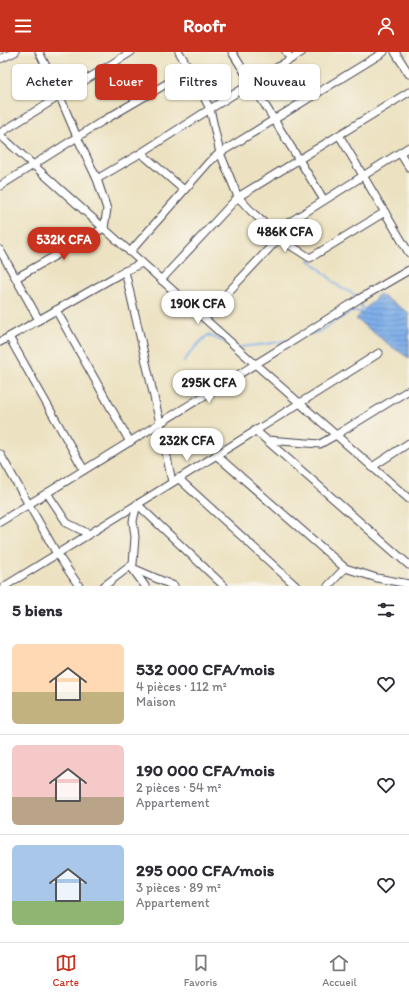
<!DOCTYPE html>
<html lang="fr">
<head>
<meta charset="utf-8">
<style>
  body { margin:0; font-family:Itim,sans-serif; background:#f7f7f7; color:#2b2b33; height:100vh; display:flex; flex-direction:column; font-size:15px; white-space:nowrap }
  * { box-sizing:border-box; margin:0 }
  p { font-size:13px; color:#7c7c81 }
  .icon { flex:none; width:22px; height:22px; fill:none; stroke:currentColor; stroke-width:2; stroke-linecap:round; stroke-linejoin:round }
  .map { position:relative; height:534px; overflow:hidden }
  .details { display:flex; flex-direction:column; background:#fff; flex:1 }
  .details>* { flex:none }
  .guide { position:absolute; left:12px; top:12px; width:385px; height:36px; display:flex; gap:8px }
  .price { position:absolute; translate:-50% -34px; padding:0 9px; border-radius:14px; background:#fff; color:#222; font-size:13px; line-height:26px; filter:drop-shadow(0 1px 2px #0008) }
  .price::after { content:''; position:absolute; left:50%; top:24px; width:12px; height:9px; margin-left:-6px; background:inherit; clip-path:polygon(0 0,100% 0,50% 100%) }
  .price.selected { background:#c8321e; color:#fff }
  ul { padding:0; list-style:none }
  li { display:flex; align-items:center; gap:12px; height:100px; padding:0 12px }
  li+li { border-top:1px solid #e1e1e2 }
  li span { display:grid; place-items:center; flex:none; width:112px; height:80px; border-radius:6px; color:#555 }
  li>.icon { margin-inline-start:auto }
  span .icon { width:48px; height:48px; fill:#fffc; stroke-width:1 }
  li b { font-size:17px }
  h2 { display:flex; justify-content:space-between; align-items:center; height:48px; padding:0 12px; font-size:17px }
  .chip { padding:0 14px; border-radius:6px; background:#fff; box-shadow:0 1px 3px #0004; font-size:14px; line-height:36px }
  .chip.selected { background:#c8321e; color:#fff }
  header { display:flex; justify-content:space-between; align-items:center; height:52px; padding:0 12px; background:#c8321e; color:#fff; font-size:18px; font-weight:800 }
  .tabs { display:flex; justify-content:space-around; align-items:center; height:56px; border-top:1px solid #e1e1e2; background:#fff; font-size:11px; color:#7c7c81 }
  .tabs a { display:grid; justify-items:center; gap:2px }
  .tabs .selected { color:#c8321e }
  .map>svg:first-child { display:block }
  .water { fill:url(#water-rules); stroke:#506892 }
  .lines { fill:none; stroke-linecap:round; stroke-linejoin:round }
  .stream { stroke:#7faee9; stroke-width:2 }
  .minor-casing { stroke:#403f4f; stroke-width:9 }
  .minor { stroke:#fff; stroke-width:7 }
</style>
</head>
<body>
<header><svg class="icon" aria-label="menu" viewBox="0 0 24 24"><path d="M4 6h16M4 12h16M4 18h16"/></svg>Roofr<svg class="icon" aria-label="person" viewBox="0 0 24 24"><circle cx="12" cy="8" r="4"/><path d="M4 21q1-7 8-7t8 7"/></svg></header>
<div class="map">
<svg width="409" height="534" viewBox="0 0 409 534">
  <defs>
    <pattern id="water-rules" width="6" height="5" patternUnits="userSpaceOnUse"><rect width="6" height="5" fill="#7faee9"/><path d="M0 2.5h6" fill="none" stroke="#688dbe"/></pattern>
  </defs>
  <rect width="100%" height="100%" fill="#f7f3e8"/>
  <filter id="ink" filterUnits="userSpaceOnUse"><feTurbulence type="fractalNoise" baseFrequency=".025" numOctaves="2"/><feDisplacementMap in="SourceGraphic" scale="8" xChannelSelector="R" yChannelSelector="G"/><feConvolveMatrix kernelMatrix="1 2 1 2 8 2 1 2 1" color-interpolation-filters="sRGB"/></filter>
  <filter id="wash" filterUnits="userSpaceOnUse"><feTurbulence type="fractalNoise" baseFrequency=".012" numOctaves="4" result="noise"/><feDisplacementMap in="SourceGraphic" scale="16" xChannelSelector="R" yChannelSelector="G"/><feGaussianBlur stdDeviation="0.9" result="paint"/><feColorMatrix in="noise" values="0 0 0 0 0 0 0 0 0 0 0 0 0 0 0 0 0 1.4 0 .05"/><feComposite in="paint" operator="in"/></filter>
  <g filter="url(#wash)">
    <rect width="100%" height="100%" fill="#ece2c1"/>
    <path class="water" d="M379 242 409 261V306L392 295 356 267Z"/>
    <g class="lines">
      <g class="stream">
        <path d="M309 208C321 216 330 228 341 236 347 239 353 241 358 246"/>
        <path d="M360 249 362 256 366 258"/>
        <path d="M309 282 318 280 351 260H362L364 261"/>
        <path d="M240 295 267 292 289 288"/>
        <path d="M184 310C190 299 199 291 208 283L229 292"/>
      </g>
    </g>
  </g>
  <g filter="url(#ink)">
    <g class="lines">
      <defs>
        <g id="minor">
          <path d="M179 0 190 18 210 57 220 101 238 145 252 160 274 180 279 186 310 206 385 160"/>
          <path d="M232 0 324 148"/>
          <path d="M286 0 291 7"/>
          <path d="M395 0 409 22"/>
          <path d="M0 7 15 0"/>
          <path d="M0 81 131 0"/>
          <path d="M0 83 255 312 409 447"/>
          <path d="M339 83 409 201"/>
          <path d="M141 101 184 138"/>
          <path d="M400 101 409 115"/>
          <path d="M97 127 141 101 210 57 302 0"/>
          <path d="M0 134 101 70 190 18"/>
          <path d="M274 180 409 95"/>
          <path d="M0 198 39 268"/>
          <path d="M130 200 209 110 220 101 384 0"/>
          <path d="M125 219 160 371 172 430"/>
          <path d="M16 226 104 176 107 157 97 127 77 85 52 26 39 0"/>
          <path d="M161 228 238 145 409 40"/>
          <path d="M56 258 130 390"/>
          <path d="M204 266 279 186"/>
          <path d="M9 285 84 418"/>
          <path d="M0 290 125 219 142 211"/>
          <path d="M255 378 409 513"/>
          <path d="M267 388 320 392 336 383 409 338"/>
          <path d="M0 402 57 502 79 534"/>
          <path d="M216 403 345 516"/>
          <path d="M372 415 409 391"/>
          <path d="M178 426 296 534"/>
          <path d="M47 441 67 471 89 482"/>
          <path d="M137 452 224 534"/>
          <path d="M0 470 301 284 359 247 409 218"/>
          <path d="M130 515 174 534"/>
          <path d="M132 516 145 534"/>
          <path d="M5 534C130 457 255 380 379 301"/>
          <path d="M104 534 133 512 135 485 133 469 137 452"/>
          <path d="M328 534 345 516 377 526 409 532"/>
        </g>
      </defs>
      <use href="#minor" class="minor-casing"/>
      <use href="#minor" class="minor"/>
    </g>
  </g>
</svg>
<b class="price" style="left:285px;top:201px">486K CFA</b>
<b class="price selected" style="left:64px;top:209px">532K CFA</b>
<b class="price" style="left:198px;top:273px">190K CFA</b>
<b class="price" style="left:209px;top:352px">295K CFA</b>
<b class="price" style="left:187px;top:410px">232K CFA</b>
<div class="guide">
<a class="chip">Acheter</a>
<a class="chip selected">Louer</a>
<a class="chip">Filtres</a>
<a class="chip">Nouveau</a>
</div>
</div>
<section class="details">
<h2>5 biens<svg class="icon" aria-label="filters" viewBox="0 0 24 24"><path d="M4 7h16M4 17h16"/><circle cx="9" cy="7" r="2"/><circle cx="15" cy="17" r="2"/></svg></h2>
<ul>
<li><span style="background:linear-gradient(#ffd9b3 60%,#c2b280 0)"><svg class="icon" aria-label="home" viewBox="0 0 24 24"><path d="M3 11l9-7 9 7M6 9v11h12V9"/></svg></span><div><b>532 000 CFA/mois</b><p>4 pièces · 112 m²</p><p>Maison</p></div><svg class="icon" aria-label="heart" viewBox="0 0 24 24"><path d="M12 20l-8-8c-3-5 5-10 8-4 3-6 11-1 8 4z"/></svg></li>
<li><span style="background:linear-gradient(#f6c9c9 65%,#b9a48a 0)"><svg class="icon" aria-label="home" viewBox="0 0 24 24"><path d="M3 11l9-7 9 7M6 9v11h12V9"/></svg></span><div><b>190 000 CFA/mois</b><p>2 pièces · 54 m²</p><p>Appartement</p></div><svg class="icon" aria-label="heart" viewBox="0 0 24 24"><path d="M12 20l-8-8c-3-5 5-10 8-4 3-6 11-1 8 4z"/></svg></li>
<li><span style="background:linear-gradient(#a9c7e8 70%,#8fb573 0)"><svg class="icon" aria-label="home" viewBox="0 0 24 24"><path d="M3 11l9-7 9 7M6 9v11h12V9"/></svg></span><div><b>295 000 CFA/mois</b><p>3 pièces · 89 m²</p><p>Appartement</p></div><svg class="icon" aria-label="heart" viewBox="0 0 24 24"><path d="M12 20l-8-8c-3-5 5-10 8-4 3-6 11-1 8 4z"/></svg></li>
</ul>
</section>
<nav class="tabs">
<a class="selected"><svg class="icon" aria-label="map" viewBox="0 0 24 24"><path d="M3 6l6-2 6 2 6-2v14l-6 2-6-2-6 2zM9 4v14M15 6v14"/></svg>Carte</a>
<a><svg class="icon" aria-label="saved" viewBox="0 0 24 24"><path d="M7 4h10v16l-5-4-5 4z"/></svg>Favoris</a>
<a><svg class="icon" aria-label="home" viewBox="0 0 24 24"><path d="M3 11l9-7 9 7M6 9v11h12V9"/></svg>Accueil</a>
</nav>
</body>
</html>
